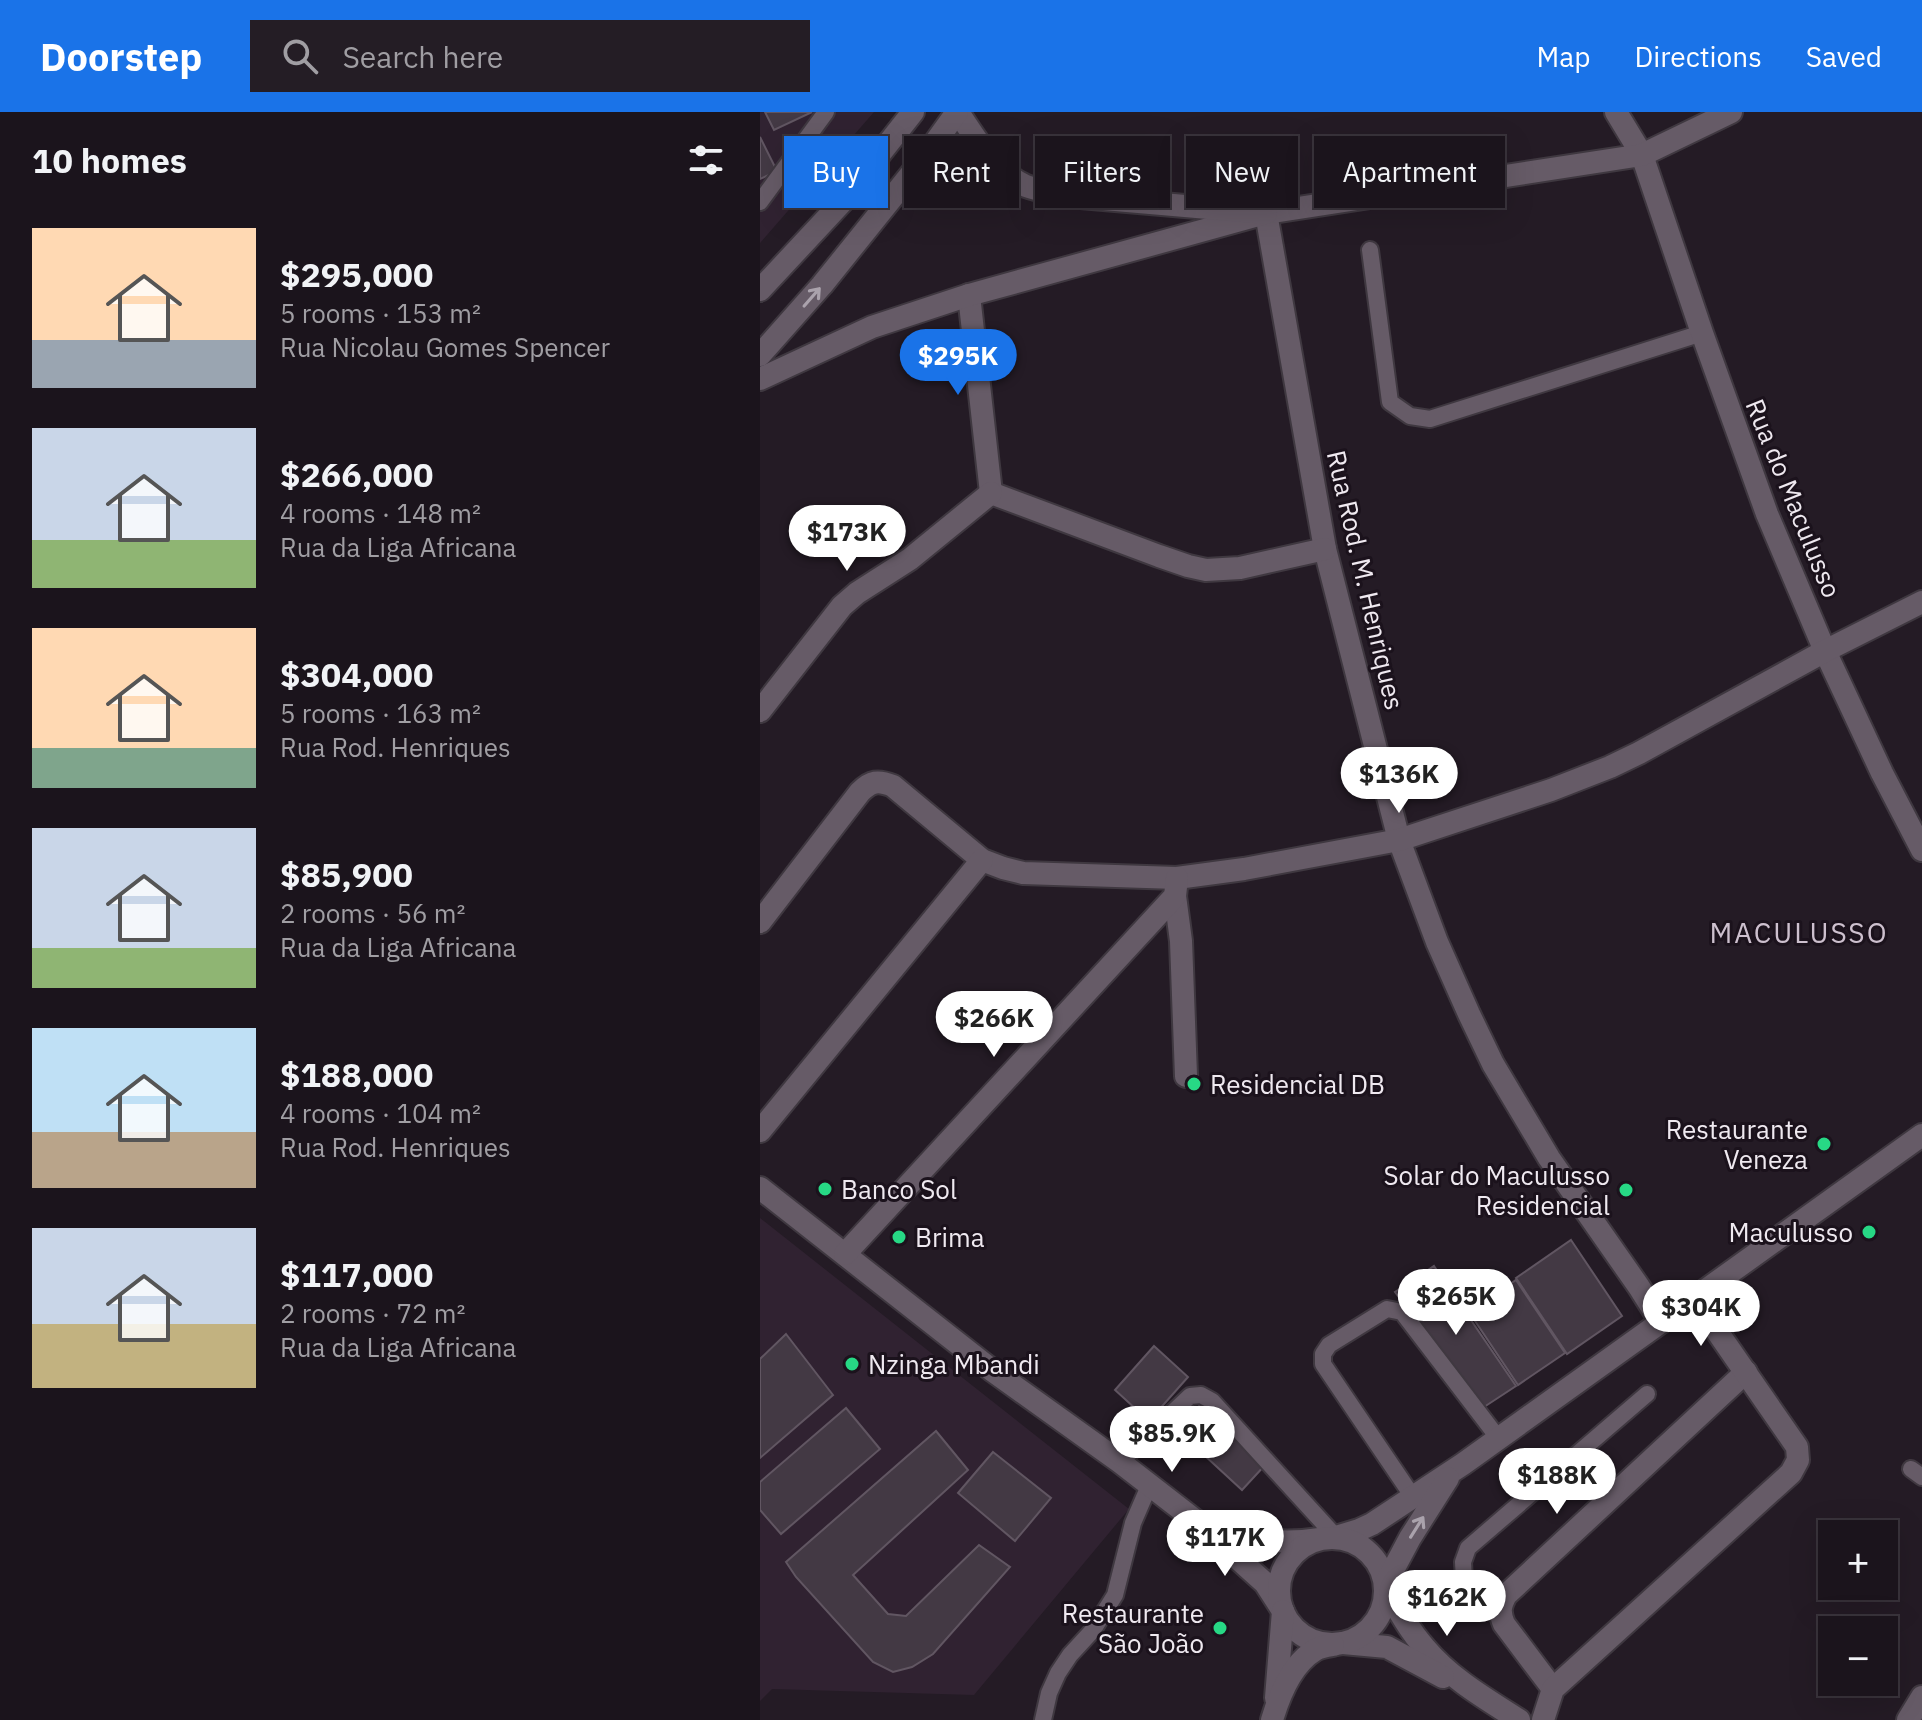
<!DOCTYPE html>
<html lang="en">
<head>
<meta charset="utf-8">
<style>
  body { margin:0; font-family:"IBM Plex Sans",sans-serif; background:#241d25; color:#f1f3f6; height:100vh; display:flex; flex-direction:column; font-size:30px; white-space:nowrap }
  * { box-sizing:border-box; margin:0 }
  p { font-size:26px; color:#a09ea3 }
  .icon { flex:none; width:44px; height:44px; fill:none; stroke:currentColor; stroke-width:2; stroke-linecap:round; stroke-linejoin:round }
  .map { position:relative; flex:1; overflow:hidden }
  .drawer { display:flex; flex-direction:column; background:#1b141c; width:760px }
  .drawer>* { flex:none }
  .banner { position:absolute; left:24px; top:24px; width:760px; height:72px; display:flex; gap:16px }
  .buttons { position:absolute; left:1058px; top:1408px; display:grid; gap:16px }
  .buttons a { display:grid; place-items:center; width:80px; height:80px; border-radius:0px; background:#1b141c; box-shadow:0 8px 32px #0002,0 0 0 2px #39333b; font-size:40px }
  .price { position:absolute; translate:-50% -68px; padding:0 18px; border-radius:28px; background:#fff; color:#222; font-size:26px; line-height:52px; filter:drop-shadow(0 2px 4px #0008) }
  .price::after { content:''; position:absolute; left:50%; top:48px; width:24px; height:18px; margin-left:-12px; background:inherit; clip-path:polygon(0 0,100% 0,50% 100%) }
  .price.on { background:#1a73e8; color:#fff }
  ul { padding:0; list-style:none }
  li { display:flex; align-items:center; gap:24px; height:200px; padding:0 32px }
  li span { display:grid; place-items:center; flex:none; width:224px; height:160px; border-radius:0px; color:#555 }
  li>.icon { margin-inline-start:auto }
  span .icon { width:96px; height:96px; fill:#fffc; stroke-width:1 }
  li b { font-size:34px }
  h2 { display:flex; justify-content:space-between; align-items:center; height:96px; padding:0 32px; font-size:34px }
  .chip { padding:0 28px; border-radius:0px; background:#1b141c; box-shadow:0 8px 32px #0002,0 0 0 2px #39333b; font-size:28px; line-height:72px }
  .chip.on { background:#1a73e8; color:#fff }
  header { display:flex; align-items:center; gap:48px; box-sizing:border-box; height:112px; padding:0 40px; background:#1a73e8; color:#fff }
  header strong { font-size:38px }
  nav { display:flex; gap:44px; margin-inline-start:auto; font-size:28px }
  .search { width:560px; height:72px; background:#241d25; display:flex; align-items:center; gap:20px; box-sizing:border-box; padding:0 28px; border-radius:0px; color:#a09ea3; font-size:30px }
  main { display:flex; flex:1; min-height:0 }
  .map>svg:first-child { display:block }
  .built { fill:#302231 }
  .building { fill:#433944; stroke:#615662; stroke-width:2 }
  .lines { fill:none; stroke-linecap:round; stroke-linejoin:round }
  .service-casing { stroke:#3f3840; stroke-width:20 }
  .minor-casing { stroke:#3f3840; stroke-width:26 }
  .tertiary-casing { stroke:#3f3840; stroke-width:26 }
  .service { stroke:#665b67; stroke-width:16 }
  .minor { stroke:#665b67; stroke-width:22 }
  .tertiary { stroke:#665b67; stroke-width:22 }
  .oneway { stroke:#aaa2ac }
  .poi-dot { fill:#27d885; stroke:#1b121c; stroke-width:3 }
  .labels { text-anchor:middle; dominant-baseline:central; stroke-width:6; stroke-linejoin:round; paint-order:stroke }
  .street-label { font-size:26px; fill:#efe9f0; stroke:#1b121c }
  .poi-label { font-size:26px; fill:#efe9f0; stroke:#1b121c; text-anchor:start }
  .neighbourhood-label { font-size:28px; letter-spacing:2px; fill:#cdc0ce; stroke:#1b121c }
</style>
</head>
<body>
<header>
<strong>Doorstep</strong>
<div class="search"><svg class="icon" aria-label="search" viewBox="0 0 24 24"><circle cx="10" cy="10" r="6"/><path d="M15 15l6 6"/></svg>Search here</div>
<nav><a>Map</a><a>Directions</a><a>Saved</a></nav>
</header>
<main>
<section class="drawer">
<h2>10 homes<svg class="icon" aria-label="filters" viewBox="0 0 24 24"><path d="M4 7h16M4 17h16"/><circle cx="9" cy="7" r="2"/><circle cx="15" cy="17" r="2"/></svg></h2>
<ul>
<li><span style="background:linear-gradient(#ffd9b3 70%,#9aa5b1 0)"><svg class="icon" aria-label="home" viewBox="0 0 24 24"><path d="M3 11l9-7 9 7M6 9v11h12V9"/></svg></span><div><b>$295,000</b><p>5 rooms · 153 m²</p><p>Rua Nicolau Gomes Spencer</p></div></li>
<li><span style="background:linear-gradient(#c9d6e8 70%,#8fb573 0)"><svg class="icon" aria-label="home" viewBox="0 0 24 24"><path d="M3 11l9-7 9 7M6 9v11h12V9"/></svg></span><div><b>$266,000</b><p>4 rooms · 148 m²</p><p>Rua da Liga Africana</p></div></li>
<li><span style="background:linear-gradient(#ffd9b3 75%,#7fa58c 0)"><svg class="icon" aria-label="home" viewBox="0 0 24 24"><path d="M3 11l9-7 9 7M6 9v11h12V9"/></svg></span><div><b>$304,000</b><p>5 rooms · 163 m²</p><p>Rua Rod. Henriques</p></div></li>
<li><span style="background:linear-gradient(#c9d6e8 75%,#8fb573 0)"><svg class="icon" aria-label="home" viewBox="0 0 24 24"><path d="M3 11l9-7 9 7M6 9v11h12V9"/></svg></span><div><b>$85,900</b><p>2 rooms · 56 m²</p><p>Rua da Liga Africana</p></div></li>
<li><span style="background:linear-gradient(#bfe0f5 65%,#b9a48a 0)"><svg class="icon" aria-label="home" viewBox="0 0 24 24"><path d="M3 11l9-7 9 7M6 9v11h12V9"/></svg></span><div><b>$188,000</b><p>4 rooms · 104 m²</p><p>Rua Rod. Henriques</p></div></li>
<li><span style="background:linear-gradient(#c9d6e8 60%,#c2b280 0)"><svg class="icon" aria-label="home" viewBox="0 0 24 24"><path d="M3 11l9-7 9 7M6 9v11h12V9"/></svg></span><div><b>$117,000</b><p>2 rooms · 72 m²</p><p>Rua da Liga Africana</p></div></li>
</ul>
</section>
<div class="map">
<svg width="1162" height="1608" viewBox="0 0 1162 1608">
  <rect width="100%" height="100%" fill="#241b25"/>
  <g class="built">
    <path d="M0 0H114L0 131Z"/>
    <path d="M0 1106 369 1397 214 1583 12 1577 0 1589Z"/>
  </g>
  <g class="building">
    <path d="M5 0H52L14 18Z"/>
    <path d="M0 25 17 59 0 67Z"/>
    <path d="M811 1128 862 1204 807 1242 756 1166Z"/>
    <path d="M674 1154 756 1274 721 1297 635 1180Z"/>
    <path d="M756 1168 805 1241 758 1273 709 1200Z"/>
    <path d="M26 1222 73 1283 0 1346V1247Z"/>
    <path d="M394 1234 428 1265 389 1309 355 1278Z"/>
    <path d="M440 1293 506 1352 482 1378 418 1319Z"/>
    <path d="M86 1296 120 1337 21 1422 0 1398V1370Z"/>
    <path d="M176 1319 208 1358 93 1463 128 1502 146 1504 219 1433 250 1455 173 1542 152 1555 133 1560 113 1550 36 1465 26 1450Z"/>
    <path d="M233 1340 291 1386 255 1429 198 1381Z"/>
  </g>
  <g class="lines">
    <defs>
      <g id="service">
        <path d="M0 90 66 0"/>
        <path d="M610 138 630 290 650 304 670 307 942 221"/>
        <path d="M360 1350 430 1284 441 1283 452 1289 576 1425"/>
        <path d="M1151 1357 1162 1365"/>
        <path d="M653 1385 563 1252V1242L569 1233 627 1197 642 1200 739 1327"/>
        <path d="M740 1502 704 1468 703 1450 708 1436 887 1282"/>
        <path d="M283 1608 289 1581 298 1561 310 1543 333 1518 355 1483 373 1411 389 1374"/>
      </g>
      <g id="minor">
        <path d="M856 0 882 43 942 221 1007 402 1065 539 1122 661 1162 738"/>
        <path d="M506 101 565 437 639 728 677 830 709 902 733 952 789 1046 879 1175 901 1210"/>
        <path d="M209 183 231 381"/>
        <path d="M0 267 112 215 209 183 506 101 882 43 971 0"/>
        <path d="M231 381 399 444 428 454 446 458 480 456 565 437"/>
        <path d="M0 599 82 494 97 481 150 447 231 381"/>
        <path d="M415 784 421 829 426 964"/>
        <path d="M0 810 100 680C111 669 118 668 133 674L222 748 243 756 263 761 417 766 484 757 639 728 791 678 850 655 879 641 1065 539 1162 490"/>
        <path d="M0 1019 222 748"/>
        <path d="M0 1076 233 1259 360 1350 436 1409 505 1471 523 1499"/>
        <path d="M85 1142 415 784 417 766"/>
        <path d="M449 1414C485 1428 520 1433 558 1427"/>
        <path d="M625 1473C636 1495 648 1517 665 1536 690 1566 726 1587 759 1608"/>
        <path d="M583 1531 627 1535 683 1565"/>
        <path d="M793 1577 744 1512C739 1500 740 1494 746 1483L986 1260"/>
        <path d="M783 1608 793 1577 1031 1361 1038 1348 1037 1335 934 1186"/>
        <path d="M1148 1608 1162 1585"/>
      </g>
      <g id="tertiary">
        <path d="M198 0C215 26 236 61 266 74 279 79 294 81 309 84L506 101"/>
        <path d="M0 178 82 90 153 0"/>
        <path d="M0 243 62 173 164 46 197 0"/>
        <path d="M576 1425 599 1418 612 1412 703 1352 1162 1023"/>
        <circle cx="572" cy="1479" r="53"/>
        <path d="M625 1473 650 1426 688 1366"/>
        <path d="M516 1586 523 1499"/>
        <path d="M512 1608C519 1584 532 1552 555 1538 560 1535 567 1534 573 1533"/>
      </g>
    </defs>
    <use href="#service" class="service-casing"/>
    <use href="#minor" class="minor-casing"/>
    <use href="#tertiary" class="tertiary-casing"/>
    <use href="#service" class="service"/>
    <use href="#minor" class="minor"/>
    <use href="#tertiary" class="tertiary"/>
  </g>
  <defs><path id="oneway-shaft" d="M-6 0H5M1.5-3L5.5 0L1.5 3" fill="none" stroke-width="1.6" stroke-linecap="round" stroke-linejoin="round" transform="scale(2)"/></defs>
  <g class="oneway">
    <use href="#oneway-shaft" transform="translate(52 185) rotate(-49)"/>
    <use href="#oneway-shaft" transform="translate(657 1415) rotate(-58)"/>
  </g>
  <g class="poi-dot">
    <circle cx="434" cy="972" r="8"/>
    <circle cx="1064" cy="1032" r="8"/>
    <circle cx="65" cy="1077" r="8"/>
    <circle cx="866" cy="1078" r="8"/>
    <circle cx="1109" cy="1120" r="8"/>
    <circle cx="139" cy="1125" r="8"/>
    <circle cx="92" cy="1252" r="8"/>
    <circle cx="460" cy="1516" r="8"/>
  </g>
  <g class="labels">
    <g class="street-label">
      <text transform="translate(1034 386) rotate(68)">Rua do Maculusso</text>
      <text transform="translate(606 468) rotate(77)">Rua Rod. M. Henriques</text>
    </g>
    <g class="poi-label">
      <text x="450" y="972">Residencial DB</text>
      <text x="1048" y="1017" text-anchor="end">Restaurante<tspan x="1048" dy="30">Veneza</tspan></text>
      <text x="850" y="1063" text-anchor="end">Solar do Maculusso<tspan x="850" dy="30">Residencial</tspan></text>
      <text x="81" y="1077">Banco Sol</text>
      <text x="1093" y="1120" text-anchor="end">Maculusso</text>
      <text x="155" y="1125">Brima</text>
      <text x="108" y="1252">Nzinga Mbandi</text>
      <text x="444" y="1501" text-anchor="end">Restaurante<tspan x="444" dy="30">São João</tspan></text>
    </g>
    <g class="neighbourhood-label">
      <text x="1039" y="820">MACULUSSO</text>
    </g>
  </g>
</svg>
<div class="buttons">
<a>+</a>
<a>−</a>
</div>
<b class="price on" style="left:198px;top:285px">$295K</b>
<b class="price" style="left:87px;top:461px">$173K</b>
<b class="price" style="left:639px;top:703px">$136K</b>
<b class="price" style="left:234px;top:947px">$266K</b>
<b class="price" style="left:696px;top:1225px">$265K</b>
<b class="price" style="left:941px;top:1236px">$304K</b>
<b class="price" style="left:412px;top:1362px">$85.9K</b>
<b class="price" style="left:797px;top:1404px">$188K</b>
<b class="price" style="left:465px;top:1466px">$117K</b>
<b class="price" style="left:687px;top:1526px">$162K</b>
<div class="banner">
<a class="chip on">Buy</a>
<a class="chip">Rent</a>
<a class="chip">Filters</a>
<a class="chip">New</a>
<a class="chip">Apartment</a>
</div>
</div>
</main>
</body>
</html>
